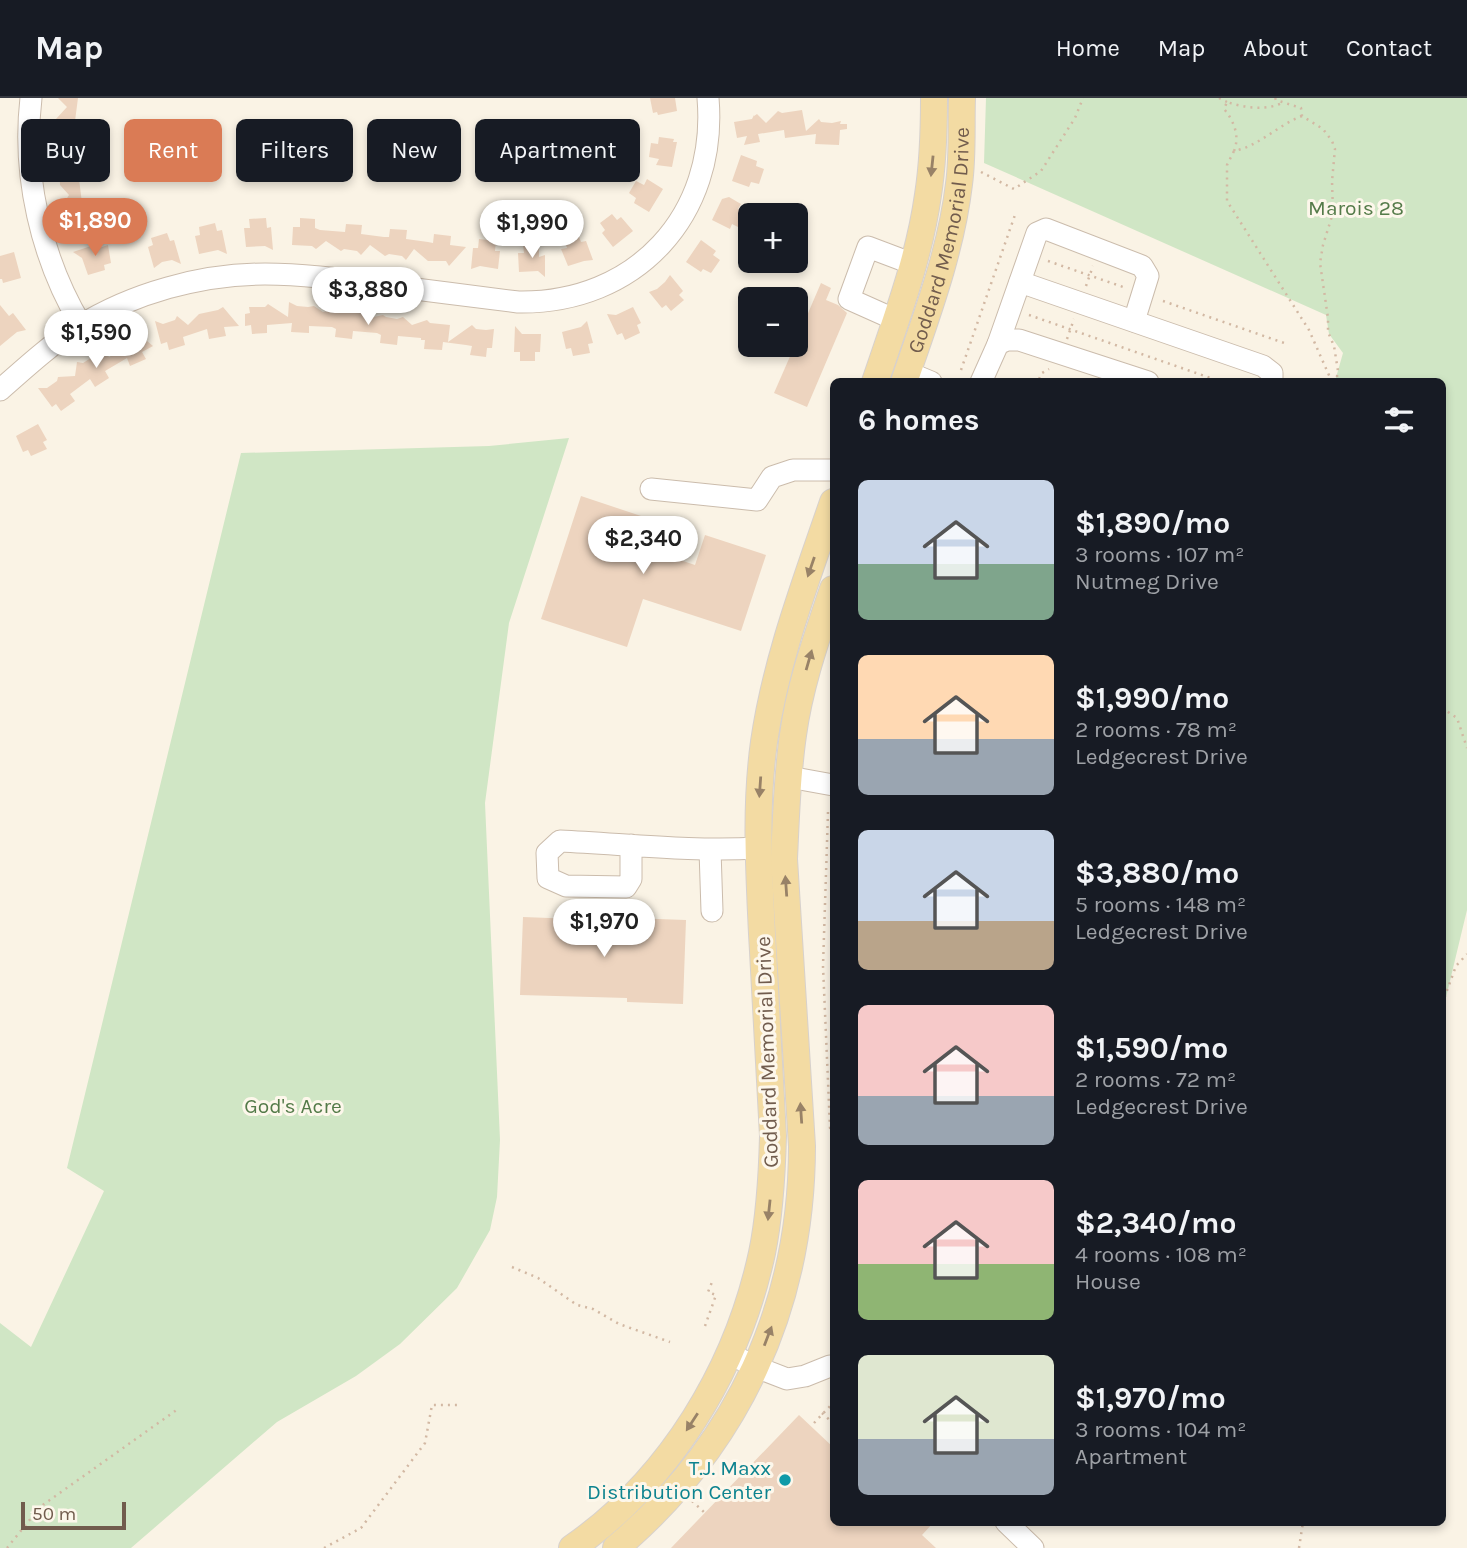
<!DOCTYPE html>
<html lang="en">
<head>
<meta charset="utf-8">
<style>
  body { margin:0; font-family:Karla,sans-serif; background:#242831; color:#f1f3f6; height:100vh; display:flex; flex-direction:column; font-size:26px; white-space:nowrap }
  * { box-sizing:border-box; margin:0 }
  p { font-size:23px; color:#9ea1a6 }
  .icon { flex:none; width:38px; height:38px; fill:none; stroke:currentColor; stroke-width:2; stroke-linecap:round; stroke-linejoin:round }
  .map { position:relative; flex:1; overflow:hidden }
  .side { position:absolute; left:830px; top:280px; width:616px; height:1148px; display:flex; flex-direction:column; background:#171b24; border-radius:10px; box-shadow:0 4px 10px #0003 }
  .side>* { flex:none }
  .banner { position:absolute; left:21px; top:21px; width:665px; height:63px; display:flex; gap:14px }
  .controls { position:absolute; left:738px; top:105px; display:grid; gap:14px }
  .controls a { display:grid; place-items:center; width:70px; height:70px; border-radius:10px; background:#171b24; box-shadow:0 4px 10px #0003; font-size:35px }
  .scale { position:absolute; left:21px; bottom:18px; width:105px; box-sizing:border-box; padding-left:7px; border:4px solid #715c4d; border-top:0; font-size:19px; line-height:24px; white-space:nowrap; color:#715c4d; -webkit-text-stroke:5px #fdf7eb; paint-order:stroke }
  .price { position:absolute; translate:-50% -60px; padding:0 16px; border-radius:24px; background:#fff; color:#222; font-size:23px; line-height:46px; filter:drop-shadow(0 2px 4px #0008) }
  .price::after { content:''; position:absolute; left:50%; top:42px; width:21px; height:16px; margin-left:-10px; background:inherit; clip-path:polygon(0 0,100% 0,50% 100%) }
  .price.current { background:#da7b55; color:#fff }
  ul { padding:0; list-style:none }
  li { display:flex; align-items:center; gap:21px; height:175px; padding:0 28px }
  li span { display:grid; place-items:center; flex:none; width:196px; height:140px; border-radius:10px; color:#555 }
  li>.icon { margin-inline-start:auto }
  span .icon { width:84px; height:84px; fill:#fffc; stroke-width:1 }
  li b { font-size:30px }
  h2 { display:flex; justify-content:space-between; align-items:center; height:84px; padding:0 28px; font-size:30px }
  .chip { padding:0 24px; border-radius:10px; background:#171b24; box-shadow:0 4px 10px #0003; font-size:24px; line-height:63px }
  .chip.current { background:#da7b55; color:#fff }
  header { display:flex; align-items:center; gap:42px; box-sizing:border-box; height:98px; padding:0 35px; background:#171b24; border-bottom:2px solid #363941 }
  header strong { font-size:33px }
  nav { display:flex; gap:38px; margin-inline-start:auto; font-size:24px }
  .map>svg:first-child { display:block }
  .green { fill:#d0e6c5 }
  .building { fill:#edd4bf }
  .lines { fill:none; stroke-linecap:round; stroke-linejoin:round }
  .minor-casing { stroke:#cbbcac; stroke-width:23 }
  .major-casing { stroke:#d7d1cd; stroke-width:28 }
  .path { stroke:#d2b8a3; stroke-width:2.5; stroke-dasharray:2 5; stroke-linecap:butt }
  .minor { stroke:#fff; stroke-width:21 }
  .major { stroke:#f3dba3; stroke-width:26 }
  .oneway { fill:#988267 }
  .culture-dot { fill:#0f9aa8; stroke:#fdf7eb; stroke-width:2.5 }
  .labels { text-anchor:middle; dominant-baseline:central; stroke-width:6; stroke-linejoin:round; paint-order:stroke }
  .park-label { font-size:21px; fill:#547b49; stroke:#fdf7eb }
  .street-label { font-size:21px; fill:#715c4d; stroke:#fdf7eb }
  .culture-label { font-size:21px; fill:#0d838f; stroke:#fdf7eb; text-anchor:end }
</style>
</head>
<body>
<header>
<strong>Map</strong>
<nav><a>Home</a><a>Map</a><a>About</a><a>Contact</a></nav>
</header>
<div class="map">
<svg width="1467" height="1450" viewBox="0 0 1467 1450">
  <rect width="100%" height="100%" fill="#faf3e5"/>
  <g class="green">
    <path d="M986 0H1467V812L1442 916V284L1335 283 1343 255 1329 236 1326 217 984 65Z"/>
    <path d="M569 340 509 525 485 705 500 1042 497 1099 490 1132 457 1190 400 1246 356 1278 277 1324 131 1450H0V1225L31 1249 104 1093 67 1070 241 355 489 348Z"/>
  </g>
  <g class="building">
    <path d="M58 0H78L75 23H84V40H76L75 64 85 63 87 80 79 81 82 105 91 102 95 119 87 121 89 126 68 131 69 121 66 111 62 108 69 97 60 87 59 69 55 65 66 51 54 43 58 38V25L56 21 67 9Z"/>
    <path d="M650 0H675L677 13 658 17 657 14 653 15Z"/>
    <path d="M802 12 806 33 819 21 821 24 832 25 841 23 840 26H847V31L840 32 839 47 815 46 816 36 785 40 784 32 758 36 760 44 744 47 747 38 737 40 734 24 752 21 754 17V18L757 16 766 25 778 13 782 15Z"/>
    <path d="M659 39 674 41 673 44H677L672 69 656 67 659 61 649 59 651 45 658 46Z"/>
    <path d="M741 57 757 63 756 68 764 71 759 86 751 84 749 89 732 83Z"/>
    <path d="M647 81 663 91 649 114 634 105 636 100 629 95 636 83 644 87Z"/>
    <path d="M729 99 741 106 738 111 746 116 738 129 732 126 730 131 712 122 722 101Z"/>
    <path d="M612 116 617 122 621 119 633 133 613 149 602 135 605 132 600 125Z"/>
    <path d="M266 120 267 130 271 129 273 152 265 148 246 149 244 130H250L249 121Z"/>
    <path d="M300 120 315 121V130L320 132 345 134 346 126 362 127 361 136 384 139H389L390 131 407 132 406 141 428 144 433 145 434 136 451 138 450 147 466 149 449 168 446 163H428L414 151 406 162 402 158 389 156 385 158 370 147 361 157 357 153 344 151 341 153 326 143 316 151 312 148 292 147 293 129H300Z"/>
    <path d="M215 125 217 133 222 132 227 156 218 152 199 156 195 138 200 137 199 129Z"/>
    <path d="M167 135 170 143 174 142 181 166 172 162 162 164 154 170 148 149 153 147 151 140Z"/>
    <path d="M578 136 581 144 586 143 593 162 584 163 568 168 561 151 567 150 564 141Z"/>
    <path d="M479 141 496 143 495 153H500L498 171 480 168 471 171 473 150H478Z"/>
    <path d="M701 142 716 153 713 157 720 162 711 175 703 171 701 174 686 164Z"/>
    <path d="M97 146 99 150 108 147 111 165 104 167 105 172 88 177 82 160 73 154Z"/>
    <path d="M539 146V159L545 157V179L538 173 519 174 518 155H524L523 147Z"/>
    <path d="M14 154 21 180 3 185 2 181H0V158Z"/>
    <path d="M670 177 683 193 679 197 684 202 671 213 666 207 662 210 649 194 657 191 665 184Z"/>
    <path d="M821 185 831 190 826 202 838 207 847 215 807 309 774 295 795 247H796V243Z"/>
    <path d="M289 204 297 208 308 209 314 208 323 214 338 211 341 213 354 215 357 212 369 220 383 217 386 219 397 221 403 219 412 227 427 222 430 225 450 227 448 244 472 227 476 231 486 232 494 231 492 250H487L486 259 470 257 472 248 466 247 443 244 442 252 424 251 425 242H421V240L398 238 397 247 380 245 381 237 377 235 353 233 352 241 335 239 336 231 332 229 309 228V235L291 234 292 225 267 227V235L252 236 251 227 245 228V216L250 215 249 209H265L268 206 288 219Z"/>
    <path d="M0 207 9 218 13 215 26 232 17 234 0 248Z"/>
    <path d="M223 209 239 228 224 229 226 238 209 241 207 231 183 239 185 247 169 252 167 244 161 246 155 223 163 226 175 222 177 218 188 227 199 216 218 212Z"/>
    <path d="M633 209 641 225 637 227 640 235 625 242 622 235 617 237 607 216 616 217Z"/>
    <path d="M587 223 593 245 588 246 590 255 573 258 571 250 566 251 562 234 581 229Z"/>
    <path d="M515 228 522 236H541L540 254H535V263H520V254H514Z"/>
    <path d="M134 232 153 248 142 254 146 261 130 268 127 260 105 273 109 280 95 289 90 281 70 296 75 303 61 313 56 306 52 309 38 290H47L57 283 58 279 75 278 77 264 83 265 94 258 95 253 110 259 116 243 122 242 132 238Z"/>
    <path d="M38 326 47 342 43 344 47 351 31 358 28 352 23 354 16 338Z"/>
    <path d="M581 398 668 427 659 455 695 467 705 437 766 457 741 533 643 501 627 549 541 521Z"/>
    <path d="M523 819 629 823 630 820 686 822 683 906 627 904V900L520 897Z"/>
    <path d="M799 1317 833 1349V1424H934L922 1437 936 1450H671Z"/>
  </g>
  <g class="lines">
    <defs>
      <g id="minor">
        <path d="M31 0C22 77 41 160 81 227"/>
        <path d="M1020 184 1263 268 1272 275V284"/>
        <path d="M896 222 849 201 868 149 913 166"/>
        <path d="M998 246 1037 135 1046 131 1142 168 1148 178 1134 223"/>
        <path d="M907 274 931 284"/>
        <path d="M981 284 998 246 1007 242H1019L1148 284"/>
        <path d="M0 292C25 270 50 247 78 229 132 195 202 176 265 176 303 176 339 181 376 186 423 192 471 198 518 204 636 206 718 117 708 0"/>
        <path d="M651 391 757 402 772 379 793 372H833"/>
        <path d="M789 679 833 687"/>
        <path d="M631 747V781L626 789 566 788 548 780 547 755 560 743C626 746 692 754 758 750"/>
        <path d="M710 752 712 813"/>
        <path d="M730 1256 756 1269 787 1281 805 1278 830 1268H833"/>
        <path d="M1006 1424 1033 1450"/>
      </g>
      <g id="major">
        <path d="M875 284C896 222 919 161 928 97 933 65 934 32 934 0"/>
        <path id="s1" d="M904 284C926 219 951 154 959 86 963 57 961 29 962 0"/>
        <path d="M572 1450C671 1381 737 1271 762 1155 770 1116 772 1077 773 1038 769 970 766 903 762 836 759 771 755 709 764 644 776 561 806 483 833 404"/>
        <path d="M616 1450C738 1347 802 1208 802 1048L784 761C786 719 787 678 793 637 800 586 817 539 833 491"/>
      </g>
    </defs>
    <use href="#minor" class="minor-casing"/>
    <use href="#major" class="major-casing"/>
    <g class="path">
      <path d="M1219 0 1227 4"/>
      <path d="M1275 0 1276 2 1301 10 1302 18 1323 31 1332 43 1335 51 1332 83 1333 115 1323 147 1320 165 1328 220V234L1334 248 1338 273 1336 284"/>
      <path d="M1302 18C1278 27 1259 48 1234 53L1227 67V103L1309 232 1332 284"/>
      <path d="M1234 53C1240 38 1234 23 1224 11L1227 4C1244 10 1268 13 1284 4"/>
      <path d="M981 74 1014 91 1041 73 1075 20 1083 0"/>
      <path d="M1048 163 1126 190"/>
      <path d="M1086 188 1093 168"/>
      <path d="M1163 203 1287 246"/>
      <path d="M1029 217 1222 284"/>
      <path d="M1067 241 1074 221"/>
      <path d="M961 272 1016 114"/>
      <path d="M1039 281 1042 275 1049 271"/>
      <path d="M1303 284 1304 280"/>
      <path d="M1442 610 1457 620 1467 650"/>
      <path d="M828 714 823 868 830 1030H833"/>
      <path d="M1442 906 1456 868 1467 856"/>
      <path d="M512 1169 538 1180 577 1207 593 1211 619 1226 670 1244"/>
      <path d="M705 1228 716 1197 708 1194 712 1184"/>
      <path d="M822 1315 833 1325"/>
      <path d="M814 1325 833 1305"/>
      <path d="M832 1345 833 1344"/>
      <path d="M721 1368 736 1378"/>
      <path d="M692 1403 705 1415"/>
      <path d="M7 1450 40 1409 178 1311"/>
      <path d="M324 1450 361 1430 425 1345 432 1307H460"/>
      <path d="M1299 1450 1303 1424"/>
    </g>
    <use href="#minor" class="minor"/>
    <use href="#major" class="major"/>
  </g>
  <defs><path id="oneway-solid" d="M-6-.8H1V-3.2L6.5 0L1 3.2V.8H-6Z" transform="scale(1.75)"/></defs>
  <g class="oneway">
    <use href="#oneway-solid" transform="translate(932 68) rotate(96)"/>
    <use href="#oneway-solid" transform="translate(811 469) rotate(109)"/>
    <use href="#oneway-solid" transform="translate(809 562) rotate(-74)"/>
    <use href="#oneway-solid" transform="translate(760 689) rotate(94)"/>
    <use href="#oneway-solid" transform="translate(786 788) rotate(-94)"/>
    <use href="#oneway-solid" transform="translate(801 1015) rotate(-94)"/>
    <use href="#oneway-solid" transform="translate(769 1112) rotate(96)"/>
    <use href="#oneway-solid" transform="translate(768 1238) rotate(-69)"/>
    <use href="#oneway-solid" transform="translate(692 1324) rotate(123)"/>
  </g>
  <circle class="culture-dot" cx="785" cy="1382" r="7"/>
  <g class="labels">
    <g class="park-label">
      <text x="1356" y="110">Marois 28</text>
      <text x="293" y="1008">God's Acre</text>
    </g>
    <g class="street-label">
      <text stroke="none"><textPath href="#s1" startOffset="147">Goddard Memorial Drive</textPath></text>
      <text transform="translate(767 954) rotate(-92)">Goddard Memorial Drive</text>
    </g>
    <g class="culture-label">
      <text x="771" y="1370">T.J. Maxx<tspan x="771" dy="24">Distribution Center</tspan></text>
    </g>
  </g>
</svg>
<div class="controls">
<a>+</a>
<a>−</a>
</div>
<div class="scale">50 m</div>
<b class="price current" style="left:95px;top:160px">$1,890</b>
<b class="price" style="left:532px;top:162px">$1,990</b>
<b class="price" style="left:368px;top:229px">$3,880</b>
<b class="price" style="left:96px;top:272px">$1,590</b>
<b class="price" style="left:643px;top:478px">$2,340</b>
<b class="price" style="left:604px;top:861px">$1,970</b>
<div class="banner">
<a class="chip">Buy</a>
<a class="chip current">Rent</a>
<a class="chip">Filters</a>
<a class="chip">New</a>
<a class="chip">Apartment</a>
</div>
<section class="side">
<h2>6 homes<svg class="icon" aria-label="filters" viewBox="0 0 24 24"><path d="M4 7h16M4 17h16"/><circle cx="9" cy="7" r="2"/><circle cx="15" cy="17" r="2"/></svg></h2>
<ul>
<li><span style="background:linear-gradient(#c9d6e8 60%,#7fa58c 0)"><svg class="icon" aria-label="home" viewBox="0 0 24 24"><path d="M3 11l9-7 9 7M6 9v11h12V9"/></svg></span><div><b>$1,890/mo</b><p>3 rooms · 107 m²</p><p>Nutmeg Drive</p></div></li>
<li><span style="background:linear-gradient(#ffd9b3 60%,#9aa5b1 0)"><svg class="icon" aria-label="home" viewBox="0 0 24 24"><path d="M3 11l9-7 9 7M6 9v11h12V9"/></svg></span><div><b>$1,990/mo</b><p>2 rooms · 78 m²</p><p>Ledgecrest Drive</p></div></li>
<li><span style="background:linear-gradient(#c9d6e8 65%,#b9a48a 0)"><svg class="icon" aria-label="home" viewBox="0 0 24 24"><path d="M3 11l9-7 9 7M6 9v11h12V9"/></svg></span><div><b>$3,880/mo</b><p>5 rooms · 148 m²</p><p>Ledgecrest Drive</p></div></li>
<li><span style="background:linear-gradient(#f6c9c9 65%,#9aa5b1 0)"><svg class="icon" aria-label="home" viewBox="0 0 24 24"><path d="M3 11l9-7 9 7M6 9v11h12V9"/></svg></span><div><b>$1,590/mo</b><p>2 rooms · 72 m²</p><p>Ledgecrest Drive</p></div></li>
<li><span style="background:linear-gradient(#f6c9c9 60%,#8fb573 0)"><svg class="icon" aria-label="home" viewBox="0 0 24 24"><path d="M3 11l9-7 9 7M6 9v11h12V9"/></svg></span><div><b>$2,340/mo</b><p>4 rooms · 108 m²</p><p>House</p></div></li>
<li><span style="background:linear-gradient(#dfe7d0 60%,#9aa5b1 0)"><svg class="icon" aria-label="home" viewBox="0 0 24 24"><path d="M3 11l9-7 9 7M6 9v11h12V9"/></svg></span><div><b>$1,970/mo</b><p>3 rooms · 104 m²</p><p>Apartment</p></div></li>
</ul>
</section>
</div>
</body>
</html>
